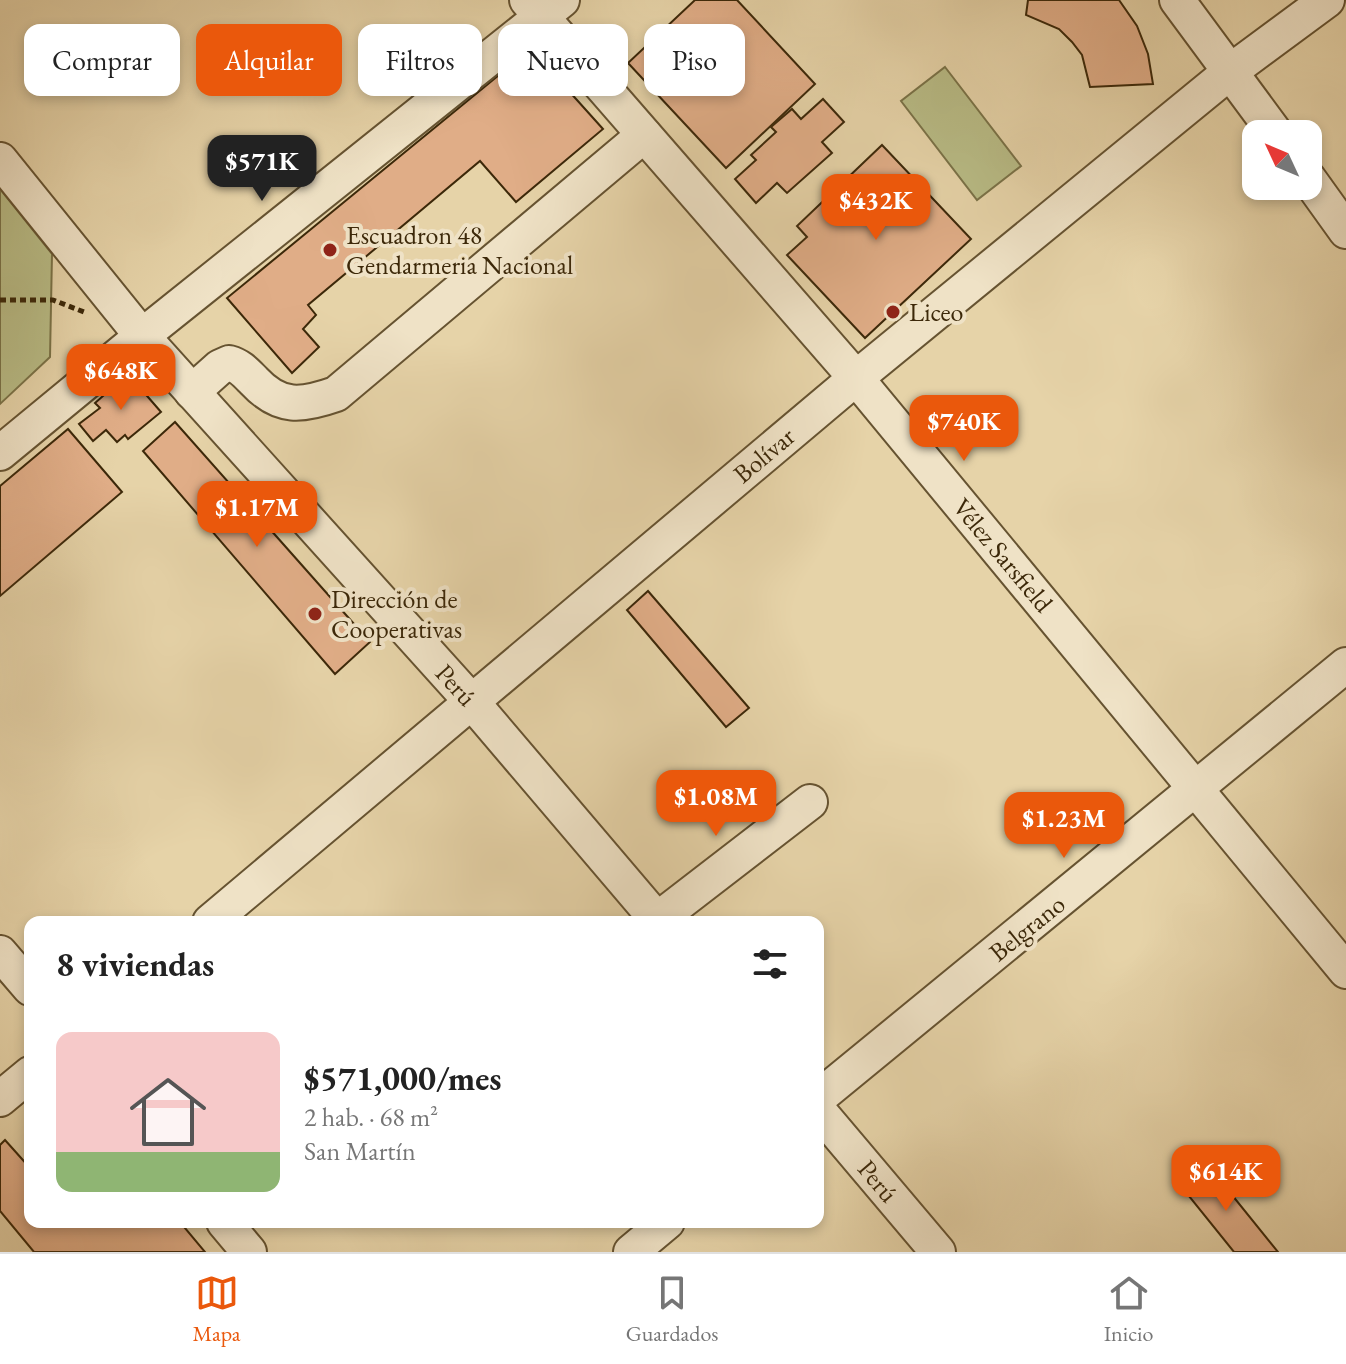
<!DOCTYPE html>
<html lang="es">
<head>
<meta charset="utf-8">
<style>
  body { margin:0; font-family:"EB Garamond",serif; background:#f6f6f6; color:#222; height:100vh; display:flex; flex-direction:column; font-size:30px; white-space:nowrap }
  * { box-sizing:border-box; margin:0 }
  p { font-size:26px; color:#767676 }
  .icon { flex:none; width:44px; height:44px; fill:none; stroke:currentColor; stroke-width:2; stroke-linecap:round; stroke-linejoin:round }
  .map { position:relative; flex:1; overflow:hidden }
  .sheet { position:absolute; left:24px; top:916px; width:800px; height:312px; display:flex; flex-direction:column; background:#fff; border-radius:16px; box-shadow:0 4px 12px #0003 }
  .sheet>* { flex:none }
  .top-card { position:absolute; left:24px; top:24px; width:800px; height:72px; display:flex; gap:16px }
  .needle { width:52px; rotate:314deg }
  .buttons { position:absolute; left:1242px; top:120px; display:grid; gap:16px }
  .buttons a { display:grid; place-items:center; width:80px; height:80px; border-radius:16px; background:#fff; box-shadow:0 4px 12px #0003; font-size:40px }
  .price { position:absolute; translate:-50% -68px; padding:0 18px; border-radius:16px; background:#ea580c; color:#fff; font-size:26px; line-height:52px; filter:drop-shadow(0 2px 4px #0008) }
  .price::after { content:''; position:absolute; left:50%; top:48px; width:24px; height:18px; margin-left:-12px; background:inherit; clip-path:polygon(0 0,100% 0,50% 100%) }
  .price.on { background:#222; color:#fff }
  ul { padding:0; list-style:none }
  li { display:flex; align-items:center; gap:24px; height:200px; padding:0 32px }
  li span { display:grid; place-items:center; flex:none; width:224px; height:160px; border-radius:16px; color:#555 }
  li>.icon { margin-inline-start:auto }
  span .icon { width:96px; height:96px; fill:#fffc; stroke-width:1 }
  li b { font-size:34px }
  h2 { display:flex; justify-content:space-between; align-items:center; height:96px; padding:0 32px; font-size:34px }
  .pill { padding:0 28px; border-radius:16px; background:#fff; box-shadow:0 4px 12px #0003; font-size:28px; line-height:72px }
  .pill.on { background:#ea580c; color:#fff }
  .tabs { display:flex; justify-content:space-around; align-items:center; height:112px; border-top:2px solid #e0e0e0; background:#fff; font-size:22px; color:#767676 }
  .tabs a { display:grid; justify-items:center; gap:4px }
  .tabs .on { color:#ea580c }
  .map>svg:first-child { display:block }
  .green { fill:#b8bb85; stroke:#7a7247; stroke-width:2 }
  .building { fill:#e0ad87; stroke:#3c2809; stroke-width:2 }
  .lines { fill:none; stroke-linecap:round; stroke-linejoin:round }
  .minor-casing { stroke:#665331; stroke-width:38 }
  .path { stroke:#3c2809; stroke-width:5; stroke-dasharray:6 4; stroke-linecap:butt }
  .minor { stroke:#efe2c6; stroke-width:34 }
  .poi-dot { fill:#8f2418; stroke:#efe2c6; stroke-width:3 }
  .labels { text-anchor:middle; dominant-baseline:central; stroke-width:8; stroke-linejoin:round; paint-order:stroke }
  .poi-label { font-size:26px; fill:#3c2809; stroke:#efe2c6; text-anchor:start }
  .street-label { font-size:26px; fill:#3c2809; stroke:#efe2c6 }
</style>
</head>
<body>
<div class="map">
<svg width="1346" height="1252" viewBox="0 0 1346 1252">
  <rect width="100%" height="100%" fill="#e6d3a8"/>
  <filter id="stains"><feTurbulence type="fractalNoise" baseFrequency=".0025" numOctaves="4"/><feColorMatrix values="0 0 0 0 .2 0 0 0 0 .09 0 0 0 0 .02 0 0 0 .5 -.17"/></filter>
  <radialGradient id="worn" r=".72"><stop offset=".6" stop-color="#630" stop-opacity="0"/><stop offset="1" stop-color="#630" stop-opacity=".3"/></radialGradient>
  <g class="green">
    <path d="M945 67 1021 166 977 200 901 101Z"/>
    <path d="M0 189 52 254 50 357 0 404Z"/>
  </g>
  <g class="building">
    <path d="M695 0H737L815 84 726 168 628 63Z"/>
    <path d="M1028 0H1119L1137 26 1148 54 1153 84 1090 87 1082 55 1072 42 1059 29 1026 15Z"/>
    <path d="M521 57 551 87 559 80 603 129 516 202 480 161 308 305 316 315 303 329 319 347 292 373 227 298Z"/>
    <path d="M823 99 844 122 822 142 832 153 787 193 777 183 756 203 735 179 756 160 751 155 776 132 771 127 792 109 801 119Z"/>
    <path d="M882 145 971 239 865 338 787 255 807 237 797 226Z"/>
    <path d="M128 374 161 412 128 439 125 435 117 442 106 430 93 441 79 424 100 408 95 403Z"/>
    <path d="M175 422 370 642 335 674 143 451Z"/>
    <path d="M68 429 122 492 0 596V486Z"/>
    <path d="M648 591 749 708 726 727 627 610Z"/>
    <path d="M5 1140 30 1168V1222H180L205 1252H34L0 1211V1145Z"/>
    <path d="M1207 1164 1278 1252H1234L1180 1185Z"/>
  </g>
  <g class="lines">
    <defs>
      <g id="minor">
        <path d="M527 0 856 378 1346 971"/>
        <path d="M1177 0 1276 134"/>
        <path d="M0 160 142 336 471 701 659 922"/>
        <path d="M1308 178 1346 231"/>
        <path d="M192 392 220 367 229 363C240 366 245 372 254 381 280 409 302 406 336 394L644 135"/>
        <path d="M0 453 142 336 562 0"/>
        <path d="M657 920 810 802"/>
        <path d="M210 922 856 378 1231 71 1327 0"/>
        <path d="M0 953 30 988"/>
        <path d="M818 1098 1346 665"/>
        <path d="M0 1099 30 1074"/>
        <path d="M818 1110 938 1252"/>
        <path d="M224 1222 249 1252"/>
        <path d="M631 1252 667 1222"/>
      </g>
    </defs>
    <use href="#minor" class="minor-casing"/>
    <path class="path" d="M0 300H53L84 312"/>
    <use href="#minor" class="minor"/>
  </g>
  <g class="poi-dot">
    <circle cx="330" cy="250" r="8"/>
    <circle cx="893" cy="312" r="8"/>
    <circle cx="315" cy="614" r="8"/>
  </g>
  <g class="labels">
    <g class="poi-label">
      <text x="346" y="235">Escuadron 48<tspan x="346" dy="30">Gendarmeria Nacional</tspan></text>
      <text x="909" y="312">Liceo</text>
      <text x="331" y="599">Dirección de<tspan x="331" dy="30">Cooperativas</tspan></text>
    </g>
    <g class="street-label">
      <text transform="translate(764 455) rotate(-40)">Bolívar</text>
      <text transform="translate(1003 555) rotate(50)">Vélez Sarsfield</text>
      <text transform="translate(456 685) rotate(48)">Perú</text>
      <text transform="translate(1027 928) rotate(-39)">Belgrano</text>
      <text transform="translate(878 1181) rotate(50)">Perú</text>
    </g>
  </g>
  <rect width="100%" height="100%" filter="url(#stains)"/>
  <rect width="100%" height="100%" fill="url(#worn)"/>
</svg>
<div class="buttons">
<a><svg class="needle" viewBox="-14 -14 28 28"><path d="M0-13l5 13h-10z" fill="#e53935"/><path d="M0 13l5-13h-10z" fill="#767676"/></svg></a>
</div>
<b class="price on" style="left:262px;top:203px">$571K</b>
<b class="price" style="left:876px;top:242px">$432K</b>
<b class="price" style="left:121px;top:412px">$648K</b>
<b class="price" style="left:964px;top:463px">$740K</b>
<b class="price" style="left:257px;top:549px">$1.17M</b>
<b class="price" style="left:716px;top:838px">$1.08M</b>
<b class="price" style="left:1064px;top:860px">$1.23M</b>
<b class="price" style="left:1226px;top:1213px">$614K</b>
<div class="top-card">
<a class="pill">Comprar</a>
<a class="pill on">Alquilar</a>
<a class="pill">Filtros</a>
<a class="pill">Nuevo</a>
<a class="pill">Piso</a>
</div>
<section class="sheet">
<h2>8 viviendas<svg class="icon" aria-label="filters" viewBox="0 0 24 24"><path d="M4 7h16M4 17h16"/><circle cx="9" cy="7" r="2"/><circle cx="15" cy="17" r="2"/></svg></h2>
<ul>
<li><span style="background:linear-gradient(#f6c9c9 75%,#8fb573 0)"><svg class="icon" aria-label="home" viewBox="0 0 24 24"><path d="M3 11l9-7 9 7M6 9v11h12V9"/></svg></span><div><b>$571,000/mes</b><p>2 hab. · 68 m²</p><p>San Martín</p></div></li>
</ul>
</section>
</div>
<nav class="tabs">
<a class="on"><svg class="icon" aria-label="map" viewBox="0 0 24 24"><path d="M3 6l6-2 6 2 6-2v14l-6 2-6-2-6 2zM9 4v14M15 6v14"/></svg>Mapa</a>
<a><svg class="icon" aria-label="saved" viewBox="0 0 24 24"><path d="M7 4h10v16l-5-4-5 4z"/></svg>Guardados</a>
<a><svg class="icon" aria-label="home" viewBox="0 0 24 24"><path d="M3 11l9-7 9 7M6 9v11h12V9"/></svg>Inicio</a>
</nav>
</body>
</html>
